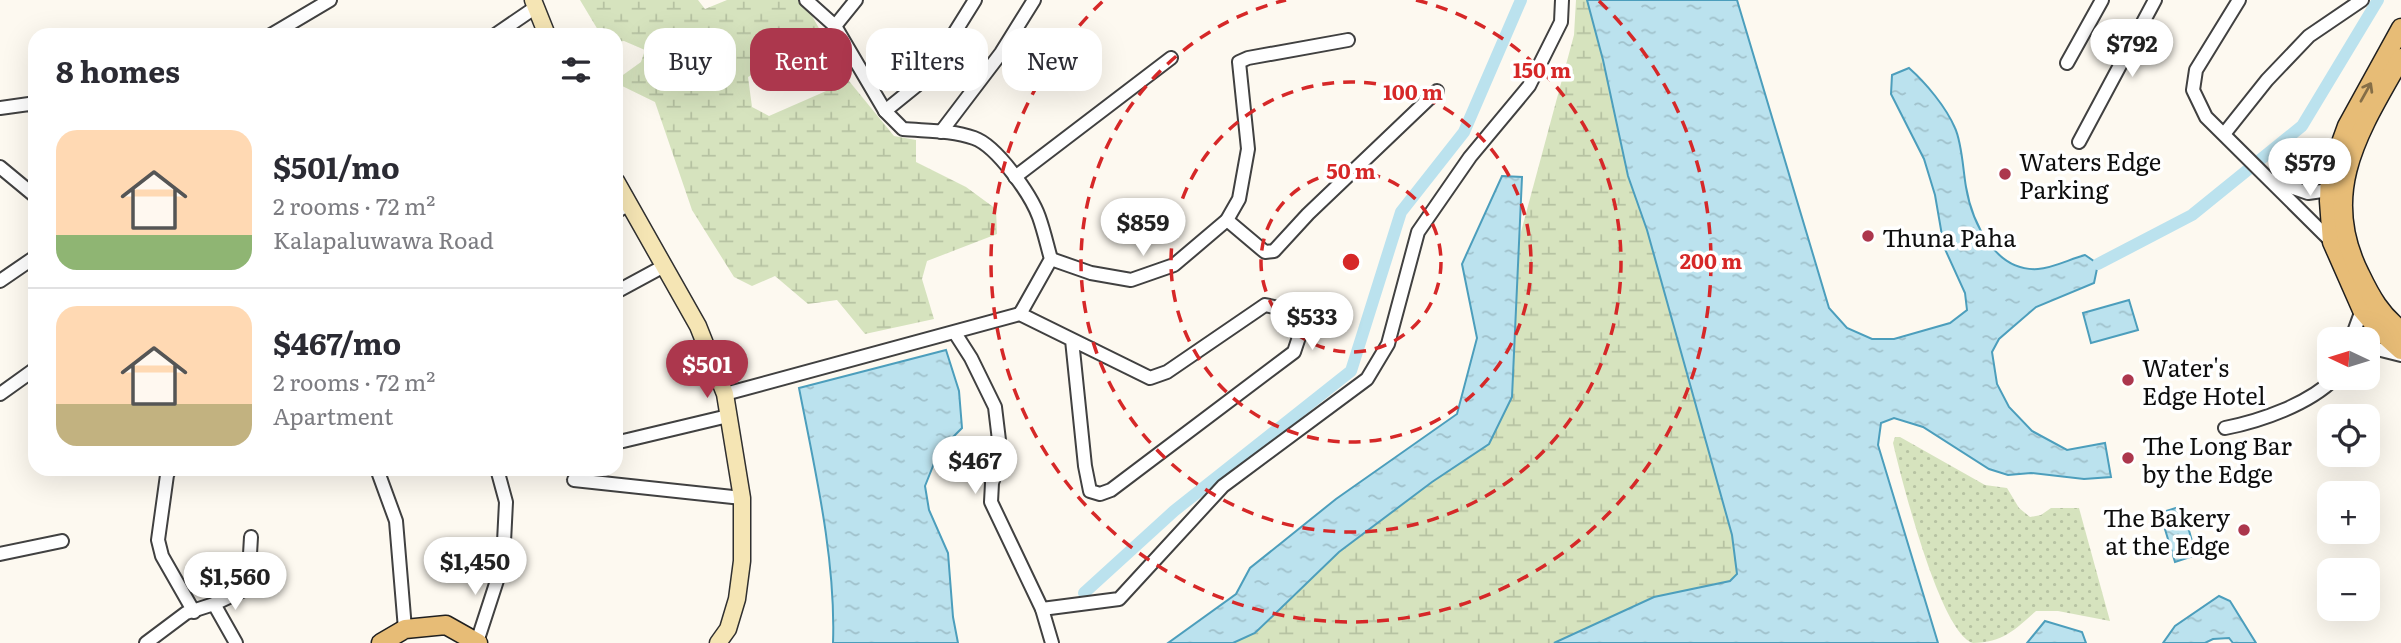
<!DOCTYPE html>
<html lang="en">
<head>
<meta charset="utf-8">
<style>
  body { margin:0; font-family:Literata,serif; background:#f7f7f7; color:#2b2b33; height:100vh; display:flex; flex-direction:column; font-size:26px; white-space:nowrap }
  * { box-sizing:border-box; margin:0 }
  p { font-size:23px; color:#7c7c81 }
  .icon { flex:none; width:38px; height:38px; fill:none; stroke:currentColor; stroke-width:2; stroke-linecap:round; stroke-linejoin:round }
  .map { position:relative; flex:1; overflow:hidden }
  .side { position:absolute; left:28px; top:28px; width:595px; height:448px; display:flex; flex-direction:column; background:#fff; border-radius:21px; box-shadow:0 7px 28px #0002 }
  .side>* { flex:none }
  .top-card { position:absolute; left:644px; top:28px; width:665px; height:63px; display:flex; gap:14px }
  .needle { width:46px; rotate:274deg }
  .controls { position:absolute; left:2317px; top:327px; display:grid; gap:14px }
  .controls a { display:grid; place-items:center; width:63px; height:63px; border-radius:14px; background:#fff; box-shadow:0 7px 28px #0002; font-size:35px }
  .price { position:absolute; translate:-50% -60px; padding:0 16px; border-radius:24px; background:#fff; color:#222; font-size:23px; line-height:46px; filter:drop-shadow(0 2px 4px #0008) }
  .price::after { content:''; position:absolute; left:50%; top:42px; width:21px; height:16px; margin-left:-10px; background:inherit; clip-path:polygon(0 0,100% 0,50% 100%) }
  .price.on { background:#ac374d; color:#fff }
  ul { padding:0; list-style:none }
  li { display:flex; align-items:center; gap:21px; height:175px; padding:0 28px }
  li+li { border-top:2px solid #e1e1e2 }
  li span { display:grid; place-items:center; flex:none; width:196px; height:140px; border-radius:21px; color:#555 }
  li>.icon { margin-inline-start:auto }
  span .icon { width:84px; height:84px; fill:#fffc; stroke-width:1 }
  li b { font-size:30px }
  h2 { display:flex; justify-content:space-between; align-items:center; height:84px; padding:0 28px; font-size:30px }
  .pill { padding:0 24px; border-radius:21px; background:#fff; box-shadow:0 7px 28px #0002; font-size:24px; line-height:63px }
  .pill.on { background:#ac374d; color:#fff }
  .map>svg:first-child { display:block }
  .grass { fill:url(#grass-dots) }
  .wetland { fill:url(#wetland-marsh) }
  .water { fill:url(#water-ripples); stroke:#4c9ebc; stroke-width:2 }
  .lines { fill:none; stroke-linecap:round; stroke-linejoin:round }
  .canal { stroke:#bbe2ee; stroke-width:12 }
  .street-casing { stroke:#414141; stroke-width:16 }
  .secondary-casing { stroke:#303030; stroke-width:19 }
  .primary-casing { stroke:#1f1f1f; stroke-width:21 }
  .street { stroke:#fff; stroke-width:12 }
  .secondary { stroke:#f5e5b4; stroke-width:16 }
  .primary { stroke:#e7bc76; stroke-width:18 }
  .oneway { stroke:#856e47 }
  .ring { fill:none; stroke:#d62828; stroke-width:3.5; stroke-dasharray:12 9 }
  .poi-dot { fill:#ac374d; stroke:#fff; stroke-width:2.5 }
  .labels { text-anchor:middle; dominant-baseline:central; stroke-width:7; stroke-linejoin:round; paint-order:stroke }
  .poi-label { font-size:24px; fill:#0e0e0e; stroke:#fff; text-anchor:start }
  .centre { fill:#d62828; stroke:#fff; stroke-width:3.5 }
  .ring-label { font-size:21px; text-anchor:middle; font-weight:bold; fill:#d62828; stroke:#fff; stroke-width:7; stroke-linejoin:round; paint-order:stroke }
</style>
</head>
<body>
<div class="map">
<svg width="2401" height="643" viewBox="0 0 2401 643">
  <defs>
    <pattern id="grass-dots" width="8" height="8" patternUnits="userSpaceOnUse" patternTransform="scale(1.75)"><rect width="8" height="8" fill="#d6e3be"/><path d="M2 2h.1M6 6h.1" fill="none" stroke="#b6c2a2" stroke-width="1.8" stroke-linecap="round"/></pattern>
    <pattern id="wetland-marsh" width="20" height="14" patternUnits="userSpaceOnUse" patternTransform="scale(1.75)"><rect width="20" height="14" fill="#d6e3be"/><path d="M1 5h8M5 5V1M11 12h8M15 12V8" fill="none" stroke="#b6c2a2"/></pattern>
    <pattern id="water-ripples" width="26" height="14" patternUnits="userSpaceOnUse" patternTransform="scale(1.75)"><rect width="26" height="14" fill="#bbe2ee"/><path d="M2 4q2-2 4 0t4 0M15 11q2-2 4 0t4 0" fill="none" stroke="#a0c1cb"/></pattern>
  </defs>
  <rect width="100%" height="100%" fill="#fdf9f0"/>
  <path class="grass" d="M1895 437H1900L1985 485 2007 488 2019 508 2030 517 2041 515 2051 508H2079L2110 621 2058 611H2036C2017 628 2003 643 1973 643 1940 633 1901 477 1893 443Z"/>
  <g class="wetland">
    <path d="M580 0H698L705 9 727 0H803L820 30 787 55 748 77 752 107 769 116 849 81 894 136 916 140V162L966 187 996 209 997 234 927 261 922 279 934 319 865 334 837 300 808 304 775 276 752 286 734 277 692 210 655 102 616 83V80L641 62 645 50 624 41 616 42V35H601Z"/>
    <path d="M1576 0H1587L1603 60 1628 176 1647 230 1732 535 1737 574 1730 581 1654 597 1554 643H1233L1256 633 1339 552 1432 482 1489 444 1512 397 1518 243 1574 35Z"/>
  </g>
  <g class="water">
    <path d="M1587 0H1737L1829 308 1847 328 1872 339H1894L1950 323 1967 310 1965 293 1944 247 1935 195 1924 159 1891 94 1892 75 1909 68C1926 83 1946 107 1955 128 1962 143 1963 170 1966 187 1972 222 1995 272 2038 269 2053 268 2070 259 2085 255L2098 264 2094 283 2036 307 1999 339 1992 352 1997 384 2009 407 2032 431 2067 450 2105 443 2111 477 2084 479 2031 473 2008 475 1989 469 1923 427 1894 418 1881 423 1878 445 1938 643H1554L1654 597 1730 581 1737 574 1732 535 1647 230 1628 176 1603 60Z"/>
    <path d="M1502 176 1522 177 1512 397 1489 444 1432 482 1339 552 1255 633 1233 643H1168L1236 594 1250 568 1336 499 1457 414 1477 338 1462 264Z"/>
    <path d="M2129 300 2138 330 2091 343 2083 313Z"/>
    <path d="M946 350 959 391 962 428 939 451 925 486 929 510 948 553 953 617 958 643H833C836 560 815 470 799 388Z"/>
    <path d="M2182 506 2196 555 2175 562 2160 513Z"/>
    <path d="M2219 596 2230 601 2256 643H2233L2229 638 2213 639 2205 643H2163L2175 626Z"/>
    <path d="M2045 621 2082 632 2086 643H2027Z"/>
  </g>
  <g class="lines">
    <g class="canal">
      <path d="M2098 264 2192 215 2302 126 2378 0"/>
      <path d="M1084 593 1174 511 1351 371 1401 212 1464 132 1521 0"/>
    </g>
    <defs>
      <g id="street">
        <path d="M806 0 835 26 885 111 903 129C926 131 952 130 974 138 997 146 1031 195 1039 217 1044 231 1047 245 1051 259L1020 314"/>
        <path d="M2239 0 2196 70 2193 90 2206 117 2332 242"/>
        <path d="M835 26 856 0"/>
        <path d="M271 35 330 0"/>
        <path d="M495 35 536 7"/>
        <path d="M2067 63 2102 0"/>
        <path d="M0 108 29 104 35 107"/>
        <path d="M885 111 927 77 975 0"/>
        <path d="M941 132 1001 53 1034 0"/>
        <path d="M2224 134 2267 80 2309 36 2362 0"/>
        <path d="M2079 142 2155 0"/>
        <path d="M0 167 35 196"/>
        <path d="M1015 177 1171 58"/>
        <path d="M2271 180 2308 193 2329 190"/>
        <path d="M616 212 629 204"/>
        <path d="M1227 220 1265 252 1274 251 1308 214 1437 91"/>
        <path d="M1051 259 1091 273 1131 280 1174 265 1227 220 1239 199 1248 149 1239 62 1248 58 1348 40"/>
        <path d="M0 281 35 257"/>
        <path d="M616 292 664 266"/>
        <path d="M955 333 971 358 995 407 1001 457 992 483 991 502 1042 609 1052 643"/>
        <path d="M2351 340 2362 310"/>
        <path d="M2368 341 2383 326"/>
        <path d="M2368 351 2377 349 2401 355"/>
        <path d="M0 394 35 369"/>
        <path d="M725 394 1020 314 1150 378 1167 372 1265 305 1279 308 1299 337 1294 352 1111 490 1100 494 1090 491 1085 466 1072 340"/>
        <path d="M2225 428C2261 421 2309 404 2335 378"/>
        <path d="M616 439 619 442 728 416"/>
        <path d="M170 469 167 475 158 540 162 556 194 612"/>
        <path d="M377 469 396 521 405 629"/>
        <path d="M574 480 742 498"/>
        <path d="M0 554 62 541"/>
        <path d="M214 604 236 643"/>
        <path d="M1042 609 1119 599 1223 486 1367 379 1388 344 1418 232 1470 157 1529 86 1561 22 1562 0"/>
        <path d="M477 642 503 562 506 502 497 469"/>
        <path d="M146 643 186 613 214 604 248 588 251 537"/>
      </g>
      <g id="secondary">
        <path d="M533 0 547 35"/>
        <path d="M616 181 698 326 725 394 742 498V561L737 599 728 629 718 643"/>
      </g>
      <g id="primary">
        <path d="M2401 28 2347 126 2330 173 2329 201 2332 242 2362 310 2379 330 2401 350"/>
        <path d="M2401 58C2361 129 2318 191 2360 274 2371 297 2381 315 2401 330"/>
        <path d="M381 643 405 629 446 625 478 643"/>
      </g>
    </defs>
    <use href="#street" class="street-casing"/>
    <use href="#secondary" class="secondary-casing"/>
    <use href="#primary" class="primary-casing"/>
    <use href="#street" class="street"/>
    <use href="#secondary" class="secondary"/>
    <use href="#primary" class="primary"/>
  </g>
  <defs><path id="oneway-shaft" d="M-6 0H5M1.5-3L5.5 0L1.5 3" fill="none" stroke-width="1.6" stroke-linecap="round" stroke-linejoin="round" transform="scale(1.75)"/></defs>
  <use class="oneway" href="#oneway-shaft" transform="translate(2366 92) rotate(-61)"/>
  <g class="ring">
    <circle cx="1351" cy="262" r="90"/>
    <circle cx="1351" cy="262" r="180"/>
    <path d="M1416 0A270 270 0 1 1 1286 0"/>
    <path d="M1599 1A360 360 0 1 1 1103 1"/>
  </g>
  <g class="poi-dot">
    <circle cx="2005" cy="174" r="7"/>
    <circle cx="1868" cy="236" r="7"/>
    <circle cx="2128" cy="380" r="7"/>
    <circle cx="2128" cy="458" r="7"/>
    <circle cx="2244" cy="530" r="7"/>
  </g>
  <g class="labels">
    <g class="poi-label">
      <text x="2019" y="160">Waters Edge<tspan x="2019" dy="28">Parking</tspan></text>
      <text x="1882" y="236">Thuna Paha</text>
      <text x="2142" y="366">Water's<tspan x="2142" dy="28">Edge Hotel</tspan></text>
      <text x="2142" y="444">The Long Bar<tspan x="2142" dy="28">by the Edge</tspan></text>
      <text x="2230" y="516" text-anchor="end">The Bakery<tspan x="2230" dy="28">at the Edge</tspan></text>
    </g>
  </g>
  <circle cx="1351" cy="262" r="10" class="centre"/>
  <g class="ring-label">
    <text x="1542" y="78">150 m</text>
    <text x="1413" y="100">100 m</text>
    <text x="1351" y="179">50 m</text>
    <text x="1711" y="269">200 m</text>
  </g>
</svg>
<div class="controls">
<a><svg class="needle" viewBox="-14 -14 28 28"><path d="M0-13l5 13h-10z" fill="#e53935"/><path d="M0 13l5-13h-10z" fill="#7c7c81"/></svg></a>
<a><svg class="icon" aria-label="locate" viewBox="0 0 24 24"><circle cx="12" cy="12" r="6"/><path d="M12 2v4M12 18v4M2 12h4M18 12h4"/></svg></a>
<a>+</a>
<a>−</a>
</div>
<b class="price" style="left:2132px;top:79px">$792</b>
<b class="price" style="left:2310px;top:198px">$579</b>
<b class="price" style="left:1143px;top:258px">$859</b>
<b class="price" style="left:1312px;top:352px">$533</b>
<b class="price on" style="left:707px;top:400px">$501</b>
<b class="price" style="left:975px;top:496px">$467</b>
<b class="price" style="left:475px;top:597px">$1,450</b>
<b class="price" style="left:235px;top:612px">$1,560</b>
<div class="top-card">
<a class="pill">Buy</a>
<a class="pill on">Rent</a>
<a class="pill">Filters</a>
<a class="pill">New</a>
</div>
<section class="side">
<h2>8 homes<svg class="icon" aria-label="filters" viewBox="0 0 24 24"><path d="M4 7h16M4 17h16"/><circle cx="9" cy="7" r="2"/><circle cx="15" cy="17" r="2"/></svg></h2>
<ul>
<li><span style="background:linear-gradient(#ffd9b3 75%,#8fb573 0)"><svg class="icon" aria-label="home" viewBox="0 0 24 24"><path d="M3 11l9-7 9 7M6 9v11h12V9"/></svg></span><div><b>$501/mo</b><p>2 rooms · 72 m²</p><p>Kalapaluwawa Road</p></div></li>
<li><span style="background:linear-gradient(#ffd9b3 70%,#c2b280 0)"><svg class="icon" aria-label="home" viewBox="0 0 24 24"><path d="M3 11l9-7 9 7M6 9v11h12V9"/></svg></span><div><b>$467/mo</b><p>2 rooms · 72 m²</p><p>Apartment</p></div></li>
</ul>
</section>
</div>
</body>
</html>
